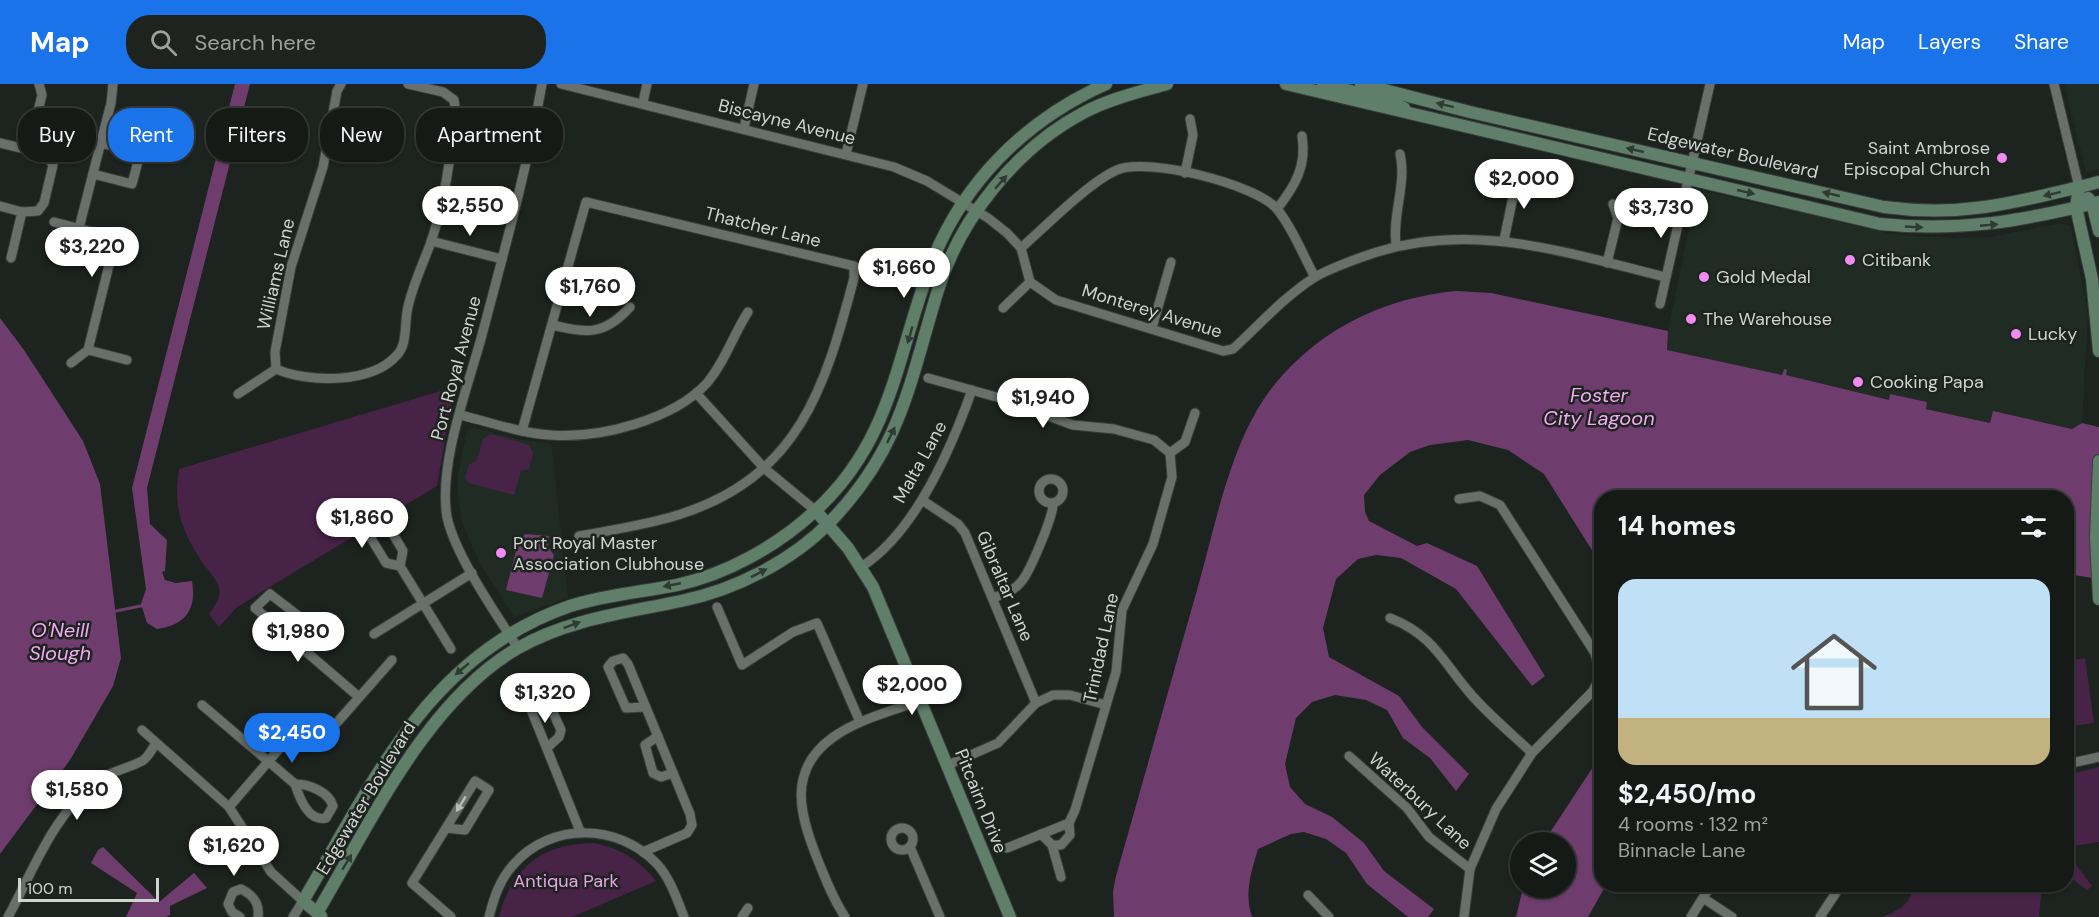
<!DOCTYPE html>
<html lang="en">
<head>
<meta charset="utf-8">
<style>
  body { margin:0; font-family:"DM Sans",sans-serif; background:#1f2320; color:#f1f3f6; height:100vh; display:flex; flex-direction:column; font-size:22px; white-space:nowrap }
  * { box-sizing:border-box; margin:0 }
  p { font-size:20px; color:#9ea1a1 }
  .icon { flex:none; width:33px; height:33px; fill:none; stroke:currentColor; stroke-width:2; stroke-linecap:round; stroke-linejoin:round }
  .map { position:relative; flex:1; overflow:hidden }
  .sheet { position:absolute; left:1594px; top:406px; width:480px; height:402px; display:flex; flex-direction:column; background:#161a17; border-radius:24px; box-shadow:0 2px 4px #0004,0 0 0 2px #353836 }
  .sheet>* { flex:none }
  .guide { position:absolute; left:18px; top:24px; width:570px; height:54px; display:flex; gap:12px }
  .controls { position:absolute; left:1510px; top:748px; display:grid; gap:12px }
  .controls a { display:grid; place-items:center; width:66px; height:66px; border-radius:50%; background:#161a17; box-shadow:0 2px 4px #0004,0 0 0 2px #353836; font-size:30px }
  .scale { position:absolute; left:18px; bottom:15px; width:141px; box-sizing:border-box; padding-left:6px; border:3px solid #d0d4d1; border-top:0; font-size:16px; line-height:21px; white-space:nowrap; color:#d0d4d1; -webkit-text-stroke:4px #1d231f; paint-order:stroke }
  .price { position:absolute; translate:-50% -51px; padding:0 14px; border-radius:21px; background:#fff; color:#222; font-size:20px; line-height:39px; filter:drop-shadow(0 2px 3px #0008) }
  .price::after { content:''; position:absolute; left:50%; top:36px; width:18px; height:14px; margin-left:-9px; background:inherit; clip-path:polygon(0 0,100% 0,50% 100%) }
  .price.on { background:#1a73e8; color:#fff }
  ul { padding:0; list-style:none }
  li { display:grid; align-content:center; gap:12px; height:318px; padding:0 24px }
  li+li { border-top:2px solid #353836 }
  li span { display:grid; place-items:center; height:186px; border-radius:18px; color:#555 }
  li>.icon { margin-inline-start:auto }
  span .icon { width:108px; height:108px; fill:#fffc; stroke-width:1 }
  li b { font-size:26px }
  h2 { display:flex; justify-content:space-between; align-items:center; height:72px; padding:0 24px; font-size:26px }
  .chip { padding:0 21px; border-radius:24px; background:#161a17; box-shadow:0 2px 4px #0004,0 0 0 2px #353836; font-size:21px; line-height:54px }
  .chip.on { background:#1a73e8; color:#fff }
  header { display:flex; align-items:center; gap:36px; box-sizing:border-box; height:84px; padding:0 30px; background:#1a73e8; color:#fff }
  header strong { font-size:28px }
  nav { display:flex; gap:33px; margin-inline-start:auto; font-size:21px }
  .search { width:420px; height:54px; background:#1f2320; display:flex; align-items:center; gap:15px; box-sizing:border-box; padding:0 21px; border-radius:24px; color:#9ea1a1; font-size:22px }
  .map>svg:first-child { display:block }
  .built { fill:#202c23 }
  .green { fill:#482348 }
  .water { fill:#6e3d6e }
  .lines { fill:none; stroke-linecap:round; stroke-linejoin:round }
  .stream { stroke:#6e3d6e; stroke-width:3 }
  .street-casing { stroke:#373d39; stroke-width:11 }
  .secondary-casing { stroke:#373d39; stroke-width:14 }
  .street { stroke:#69706b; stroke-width:9 }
  .secondary { stroke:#607f6a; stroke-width:12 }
  .oneway { fill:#2e3a32 }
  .oneway2 { fill:#b6bbb8 }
  .poi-dot { fill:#f28af3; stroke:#1d231f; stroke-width:2 }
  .labels { text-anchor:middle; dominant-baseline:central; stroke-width:5; stroke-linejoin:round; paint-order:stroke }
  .street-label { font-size:18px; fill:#d0d4d1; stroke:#1d231f }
  .poi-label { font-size:18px; fill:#d0d4d1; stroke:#1d231f; text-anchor:start }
  .park-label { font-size:18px; fill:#eca2eb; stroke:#1d231f }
  .water-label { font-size:20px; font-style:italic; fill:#f4a9f3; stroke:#1d231f }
</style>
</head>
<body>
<header>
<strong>Map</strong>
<div class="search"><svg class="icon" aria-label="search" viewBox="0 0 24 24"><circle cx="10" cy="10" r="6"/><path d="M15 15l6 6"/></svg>Search here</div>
<nav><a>Map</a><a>Layers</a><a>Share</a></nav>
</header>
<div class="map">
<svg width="2099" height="833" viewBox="0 0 2099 833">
  <rect width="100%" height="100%" fill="#1d231f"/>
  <g class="built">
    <path d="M2064 0H2099V85L2086 88Z"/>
    <path d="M1703 107 1892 150 1951 154 1990 153 2062 139 2071 143 2088 230 2082 339 2072 345 1993 327 1990 339 1926 324 1927 318 1891 310 1889 316 1785 291 1786 286 1784 285 1782 291 1667 266 1668 247 1696 110Z"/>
    <path d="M473 343 522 356 551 360 568 514 514 533 479 478 462 438 458 414V389L467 347Z"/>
  </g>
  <g class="green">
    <path d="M454 303 437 402 263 507 236 524 219 543 209 530C215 521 223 513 218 501 215 493 207 485 202 478 181 446 173 422 179 385Z"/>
    <path d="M491 350 529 361 533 369 529 385 521 387 514 411 469 399 465 394 469 381 477 376 483 355Z"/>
    <path d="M2085 574 2094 639 2067 643V577Z"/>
    <path d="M2099 683V758L2073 762V777L2092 802 2087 806 2067 791V691Z"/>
    <path d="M593 759C620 764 639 776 656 797L572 833H499C512 783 542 760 593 759Z"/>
    <path d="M1913 801H2042L2039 833H1882C1898 827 1912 820 1913 801Z"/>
  </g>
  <g class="water">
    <path d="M235 0H250L147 404 150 440 167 456 165 487 162 488 165 496 176 499 192 497C197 526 185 541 157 545L147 539 141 520 146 505 132 404Z"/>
    <path d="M1456 207 1491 209 1668 247 1667 266 1782 291 1784 285 1787 286 1786 291 1889 316 1890 310 1927 318 1926 325 1990 339 1993 327 2072 345 2082 339 2099 343V495L2067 490V414H1735L1713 409 1699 414H1602V482L1544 390 1508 366 1468 356 1430 361 1410 368 1380 391 1364 411 1365 428 1369 437 1417 462 1427 459 1477 482 1545 592 1532 602 1456 505 1401 474 1376 471 1358 475 1336 495 1323 544 1329 573 1399 612 1422 643 1469 690 1456 707 1430 674 1403 654 1387 626 1366 616 1335 611 1312 618 1296 634 1285 680 1290 703 1305 720 1332 733 1364 759 1384 787 1434 825 1428 833H1408L1367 800 1346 769 1326 755 1304 748 1291 750 1258 765C1251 789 1244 809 1252 833H1114L1113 808 1116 792C1144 694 1171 597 1199 499 1217 435 1232 352 1275 300 1321 244 1384 214 1456 207Z"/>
    <path d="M0 234 24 266 83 357 100 400 121 574 113 602 70 676 0 770Z"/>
    <path d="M525 450 549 452 548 463 554 471 542 514 506 506 518 459Z"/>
    <path d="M1602 674V801H1606L1588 833H1516L1523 804H1566V759H1543L1595 680Z"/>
    <path d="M103 763 159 818 194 789 207 804 170 822V831L166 833H126L137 809 91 779 98 766Z"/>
  </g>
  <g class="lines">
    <path class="stream" d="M111 528 145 521"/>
    <defs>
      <g id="street">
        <path d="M561 0 894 83 927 97 988 134 1007 149 1021 164 1030 198 1056 216 1223 267 1233 265C1259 241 1284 213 1315 193 1331 184 1348 178 1365 172 1468 135 1564 168 1665 193"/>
        <path d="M2054 0 2079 103"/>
        <path d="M643 18 647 0"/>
        <path d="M36 35 42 11 39 0"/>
        <path d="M744 44 754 0"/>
        <path d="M0 59 46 70 53 81 44 119 38 127 22 128 0 122"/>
        <path d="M846 70 863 0"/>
        <path d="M1185 89 1193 51 1190 35"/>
        <path d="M93 90 132 100 140 70 101 59"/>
        <path d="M1277 125C1295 102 1307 82 1302 52"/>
        <path d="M54 138 108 152 115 157 88 266 71 279"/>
        <path d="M79 144 111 19 113 0"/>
        <path d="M1504 156 1513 113 1509 96"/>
        <path d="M431 157 502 175"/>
        <path d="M1396 161C1392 130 1407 100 1400 70"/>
        <path d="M1021 164C1045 143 1089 98 1117 86 1147 73 1256 100 1277 125 1293 144 1303 172 1315 193"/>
        <path d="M11 174 22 128"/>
        <path d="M1607 179 1618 134 1613 120"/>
        <path d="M1660 220 1710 0"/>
        <path d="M1003 224 1030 198"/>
        <path d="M552 241C587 249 604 252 630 223"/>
        <path d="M1152 244 1171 178"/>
        <path d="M88 266 127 276"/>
        <path d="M276 285C308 299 372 300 397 271 408 260 404 238 408 223 413 200 423 180 431 158 445 116 452 68 455 23L454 16 443 8 408 0"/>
        <path d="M276 285 275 268 291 183 323 83 337 7 341 0"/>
        <path d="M928 294 1000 314 1073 341 1114 345 1154 356 1170 369"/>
        <path d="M696 309 764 384 816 427"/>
        <path d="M238 310 276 285"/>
        <path d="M460 331C490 338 519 349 550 351 599 355 673 336 707 299 725 278 733 251 748 228"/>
        <path d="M522 347 586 118 854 182V194C825 304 799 393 678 431 646 441 612 446 579 452"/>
        <circle cx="1051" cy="407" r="12"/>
        <path d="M1459 415 1480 412 1500 421 1595 569 1601 591 1593 607 1532 669 1496 725 1470 785 1464 833"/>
        <path d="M922 416 958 440 965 449 1036 619"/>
        <path d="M400 482 386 479 369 451 387 440 403 467 400 482 451 565"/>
        <path d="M861 483C915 449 951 365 972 306"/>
        <path d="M993 514C1003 510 1014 507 1021 498 1030 488 1053 433 1053 420"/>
        <path d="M717 523 742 581 793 548 817 539 860 638"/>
        <path d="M1390 534C1437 552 1446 585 1478 618 1495 636 1514 652 1532 669"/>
        <path d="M374 550 472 489"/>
        <path d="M292 556 305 537 270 510 255 524 359 613"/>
        <path d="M518 564C496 530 455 471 447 433 438 380 468 303 482 251 504 168 527 85 542 0"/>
        <path d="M202 621 295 700C309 700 329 708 333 722L326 734C308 738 299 713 295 700"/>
        <path d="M142 646 229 723 271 788 303 817 293 833"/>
        <path d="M658 652 645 661 653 689 661 693 673 689"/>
        <path d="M548 663 559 653 561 646 543 607 530 611 528 618 580 747"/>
        <path d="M1349 672 1407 724 1429 753 1470 785"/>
        <path d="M2067 680 2099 673"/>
        <path d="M948 681 998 659 1036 619 1053 611H1070L1106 621"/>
        <path d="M229 723 292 650 299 646 334 642 392 576"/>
        <circle cx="902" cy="755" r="11"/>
        <path d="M446 744 475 697 489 706 465 746 446 744 412 799 451 833"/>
        <path d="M1041 750 1052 761H1061L1070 751 1069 739"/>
        <path d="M1052 761 1061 793"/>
        <path d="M910 763 940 833"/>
        <path d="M1007 764 1069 739 1075 726 1116 588 1122 526 1153 460 1172 393 1170 369 1185 358 1195 329"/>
        <path d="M643 768 687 749 692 741 690 730 628 580 623 574 613 577 608 583 626 624 646 623"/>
        <path d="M1308 811 1329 833"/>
        <path d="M1703 814 1732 833"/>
        <path d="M8 833C33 787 53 731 96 698 110 687 127 685 142 677 148 674 152 665 156 659"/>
        <path d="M240 833 232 828 228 820 233 808 241 805C253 811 260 819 258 833"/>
        <path d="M489 833C494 813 500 795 514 780 551 738 619 739 657 780 670 794 677 815 684 833"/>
        <path d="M742 833 748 824"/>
        <path d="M845 833C833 815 825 794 817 774 800 731 787 687 832 654 858 635 892 627 922 616"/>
        <path d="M1691 833 1711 801"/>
        <path d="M1820 833 1841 801"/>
      </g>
      <g id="secondary">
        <path d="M1286 0 1880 140C1961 148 2021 137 2099 118"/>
        <path d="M1323 0 1386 16 1404 24"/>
        <path d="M1361 0 1470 28 1884 123C1965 134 2022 117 2099 98"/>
        <path d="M2079 103 2076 123 2092 195 2099 267"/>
        <path d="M2088 114 2092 119 2099 147"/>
        <path d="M2099 377 2096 453 2099 515"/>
        <path d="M816 427 848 464 873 503 1010 833"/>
        <path d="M317 829C370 740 426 617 518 564 569 535 625 529 681 517 735 506 792 477 830 438 902 363 909 300 938 206 960 134 1017 64 1083 29 1109 15 1139 8 1167 0"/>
        <path d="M321 832 303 817C374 697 428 571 570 522 604 511 642 508 677 501 727 490 777 462 815 427 892 357 896 274 930 183 961 100 1025 36 1106 0"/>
      </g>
    </defs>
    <use href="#street" class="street-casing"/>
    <use href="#secondary" class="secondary-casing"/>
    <use href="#street" class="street"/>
    <use href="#secondary" class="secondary"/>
  </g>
  <defs><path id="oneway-solid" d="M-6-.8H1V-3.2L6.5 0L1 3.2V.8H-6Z" transform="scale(1.5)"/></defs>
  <g class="oneway">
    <use href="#oneway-solid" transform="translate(1445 21) rotate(-166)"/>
    <use href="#oneway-solid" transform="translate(1635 66) rotate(-167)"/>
    <use href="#oneway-solid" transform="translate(1001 98) rotate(-49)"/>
    <use href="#oneway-solid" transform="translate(1746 108) rotate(13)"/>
    <use href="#oneway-solid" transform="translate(1831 110) rotate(-167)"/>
    <use href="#oneway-solid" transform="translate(2052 110) rotate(166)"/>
    <use href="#oneway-solid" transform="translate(1989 141) rotate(-5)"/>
    <use href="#oneway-solid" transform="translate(1914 143) rotate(3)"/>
    <use href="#oneway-solid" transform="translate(910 251) rotate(106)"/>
    <use href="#oneway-solid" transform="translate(891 351) rotate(-64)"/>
    <use href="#oneway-solid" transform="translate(759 489) rotate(-27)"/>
    <use href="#oneway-solid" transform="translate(672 501) rotate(169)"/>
    <use href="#oneway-solid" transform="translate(572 541) rotate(-21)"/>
    <use href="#oneway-solid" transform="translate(462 585) rotate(140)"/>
    <use href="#oneway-solid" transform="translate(347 778) rotate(-59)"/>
  </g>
  <use class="oneway2" href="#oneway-solid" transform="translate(461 720) rotate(122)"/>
  <g class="poi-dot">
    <circle cx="2002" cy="74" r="6"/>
    <circle cx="1850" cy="176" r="6"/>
    <circle cx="1704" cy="193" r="6"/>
    <circle cx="1691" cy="235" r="6"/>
    <circle cx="2016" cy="250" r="6"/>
    <circle cx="1858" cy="298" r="6"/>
    <circle cx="501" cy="469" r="6"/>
  </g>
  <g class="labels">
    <g class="street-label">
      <text transform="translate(787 38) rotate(14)">Biscayne Avenue</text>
      <text transform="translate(1733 69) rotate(13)">Edgewater Boulevard</text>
      <text transform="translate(763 143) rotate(14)">Thatcher Lane</text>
      <text transform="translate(276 190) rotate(-77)">Williams Lane</text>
      <text transform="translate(1152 227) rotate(17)">Monterey Avenue</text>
      <text transform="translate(456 284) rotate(-75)">Port Royal Avenue</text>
      <text transform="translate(920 378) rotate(-61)">Malta Lane</text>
      <text transform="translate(1005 502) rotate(67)">Gibraltar Lane</text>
      <text transform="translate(1101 564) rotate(-78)">Trinidad Lane</text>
      <text transform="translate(366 714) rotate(-59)">Edgewater Boulevard</text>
      <text transform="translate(981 717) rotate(68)">Pitcairn Drive</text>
      <text transform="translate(1420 717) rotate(43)">Waterbury Lane</text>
    </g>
    <g class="poi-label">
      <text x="1990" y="64" text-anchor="end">Saint Ambrose<tspan x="1990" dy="21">Episcopal Church</tspan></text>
      <text x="1862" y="176">Citibank</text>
      <text x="1716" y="193">Gold Medal</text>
      <text x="1703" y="235">The Warehouse</text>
      <text x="2028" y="250">Lucky</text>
      <text x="1870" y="298">Cooking Papa</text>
      <text x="513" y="459">Port Royal Master<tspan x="513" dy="21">Association Clubhouse</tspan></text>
    </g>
    <g class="park-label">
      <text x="566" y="797">Antiqua Park</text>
    </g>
    <g class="water-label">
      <text x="1599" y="311">Foster<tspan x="1599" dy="23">City Lagoon</tspan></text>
      <text x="60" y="546">O'Neill<tspan x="60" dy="23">Slough</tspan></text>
    </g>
  </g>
</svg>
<div class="controls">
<a><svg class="icon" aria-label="layers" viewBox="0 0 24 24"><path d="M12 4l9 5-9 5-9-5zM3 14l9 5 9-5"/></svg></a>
</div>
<div class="scale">100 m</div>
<b class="price" style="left:1524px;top:126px">$2,000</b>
<b class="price" style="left:470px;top:153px">$2,550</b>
<b class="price" style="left:1661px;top:155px">$3,730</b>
<b class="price" style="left:92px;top:194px">$3,220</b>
<b class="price" style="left:904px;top:215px">$1,660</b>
<b class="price" style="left:590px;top:234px">$1,760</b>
<b class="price" style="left:1043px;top:345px">$1,940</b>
<b class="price" style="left:362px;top:465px">$1,860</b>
<b class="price" style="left:298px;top:579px">$1,980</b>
<b class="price" style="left:912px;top:632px">$2,000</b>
<b class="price" style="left:545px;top:640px">$1,320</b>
<b class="price on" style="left:292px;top:680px">$2,450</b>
<b class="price" style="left:77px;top:737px">$1,580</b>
<b class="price" style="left:234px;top:793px">$1,620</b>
<div class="guide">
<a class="chip">Buy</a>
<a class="chip on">Rent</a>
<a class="chip">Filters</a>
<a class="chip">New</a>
<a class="chip">Apartment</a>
</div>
<section class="sheet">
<h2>14 homes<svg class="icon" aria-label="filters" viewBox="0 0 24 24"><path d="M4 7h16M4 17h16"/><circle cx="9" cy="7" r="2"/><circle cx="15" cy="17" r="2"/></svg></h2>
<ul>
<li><span style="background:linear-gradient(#bfe0f5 75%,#c2b280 0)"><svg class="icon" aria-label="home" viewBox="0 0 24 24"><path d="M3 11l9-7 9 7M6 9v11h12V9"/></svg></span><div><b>$2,450/mo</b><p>4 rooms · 132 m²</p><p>Binnacle Lane</p></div></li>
</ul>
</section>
</div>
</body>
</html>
